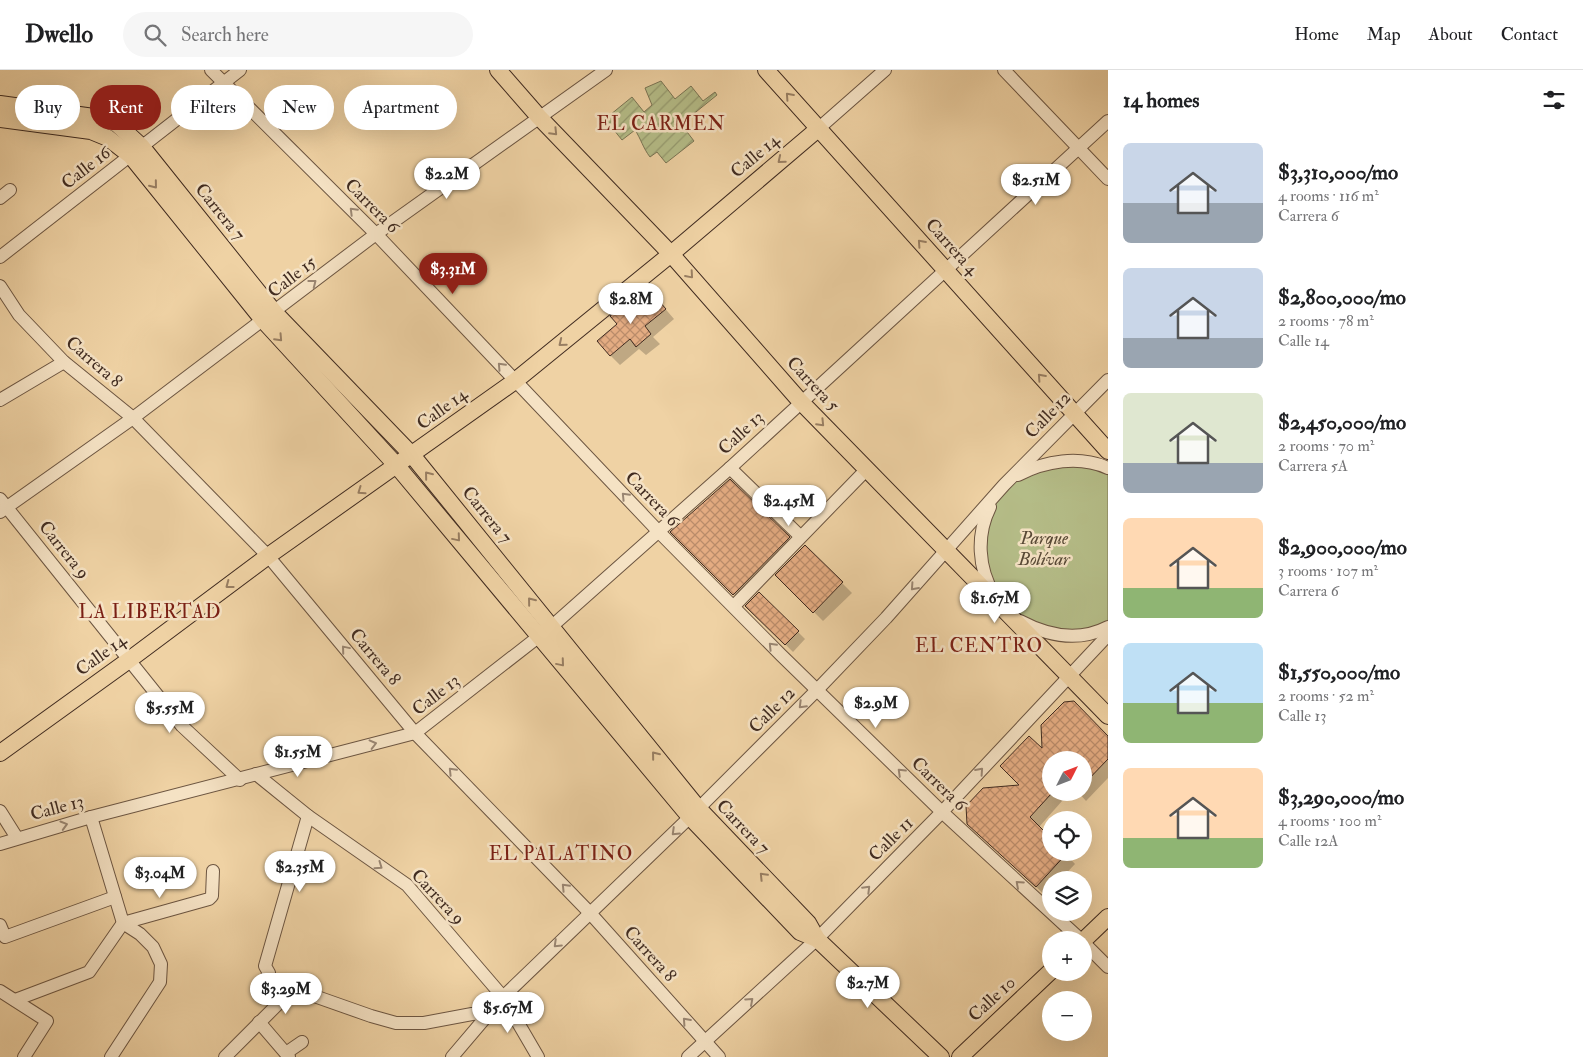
<!DOCTYPE html>
<html lang="en">
<head>
<meta charset="utf-8">
<style>
  body { margin:0; font-family:"IM FELL Double Pica",serif; background:#f6f6f6; color:#202124; height:100vh; display:flex; flex-direction:column; font-size:19px; white-space:nowrap }
  * { box-sizing:border-box; margin:0 }
  p { font-size:16px; color:#757577 }
  .icon { flex:none; width:28px; height:28px; fill:none; stroke:currentColor; stroke-width:2; stroke-linecap:round; stroke-linejoin:round }
  .map { position:relative; flex:1; overflow:hidden }
  .sheet { display:flex; flex-direction:column; background:#fff; width:475px }
  .sheet>* { flex:none }
  .guide { position:absolute; left:15px; top:15px; width:475px; height:45px; display:flex; gap:10px }
  .needle { width:32px; rotate:48deg }
  .tools { position:absolute; left:1042px; top:681px; display:grid; gap:10px }
  .tools a { display:grid; place-items:center; width:50px; height:50px; border-radius:50%; background:#fff; box-shadow:0 5px 20px #0002; font-size:25px }
  .price { position:absolute; translate:-50% -42px; padding:0 11px; border-radius:18px; background:#fff; color:#222; font-size:16px; line-height:32px; filter:drop-shadow(0 1px 2px #0008) }
  .price::after { content:''; position:absolute; left:50%; top:30px; width:15px; height:11px; margin-left:-8px; background:inherit; clip-path:polygon(0 0,100% 0,50% 100%) }
  .price.on { background:#8f2418; color:#fff }
  ul { padding:0; list-style:none }
  li { display:flex; align-items:center; gap:15px; height:125px; padding:0 15px }
  li span { display:grid; place-items:center; flex:none; width:140px; height:100px; border-radius:8px; color:#555 }
  li>.icon { margin-inline-start:auto }
  span .icon { width:60px; height:60px; fill:#fffc; stroke-width:1 }
  li b { font-size:21px }
  h2 { display:flex; justify-content:space-between; align-items:center; height:60px; padding:0 15px; font-size:21px }
  .tag { padding:0 18px; border-radius:22px; background:#fff; box-shadow:0 5px 20px #0002; font-size:18px; line-height:45px }
  .tag.on { background:#8f2418; color:#fff }
  header { display:flex; align-items:center; gap:30px; box-sizing:border-box; height:70px; padding:0 25px; background:#fff; border-bottom:1px solid #e0e0e0 }
  header strong { font-size:24px }
  nav { display:flex; gap:28px; margin-inline-start:auto; font-size:18px }
  .search { width:350px; height:45px; background:#f6f6f6; display:flex; align-items:center; gap:12px; box-sizing:border-box; padding:0 18px; border-radius:28px; color:#757577; font-size:19px }
  main { display:flex; flex:1; min-height:0 }
  .map>svg:first-child { display:block }
  .park { fill:#b5bd88; stroke:#7a7454 }
  .garden { fill:url(#garden-furrows); stroke:#7a7454 }
  .shadow { fill:#0003 }
  .building { fill:url(#building-cross-hatch); stroke:#402b20 }
  .lines { fill:none; stroke-linecap:round; stroke-linejoin:round }
  .minor-casing { stroke:#6c5541; stroke-width:14 }
  .major-casing { stroke:#402b20; stroke-width:18 }
  .minor { stroke:#f5e2c4; stroke-width:12 }
  .major { stroke:#efd2a4; stroke-width:16 }
  .oneway { stroke:#987e62 }
  .oneway2 { stroke:#9a8672 }
  .labels { text-anchor:middle; dominant-baseline:central; stroke-width:5; stroke-linejoin:round; paint-order:stroke }
  .street-label { font-size:18px; fill:#402b20; stroke:#f5e2c4 }
  .park-label { font-size:18px; font-style:italic; fill:#574835; stroke:#f5e2c4 }
  .neighbourhood-label { font-size:19px; letter-spacing:1px; fill:#7a1f14; stroke:#f5e2c4 }
</style>
</head>
<body>
<header>
<strong>Dwello</strong>
<div class="search"><svg class="icon" aria-label="search" viewBox="0 0 24 24"><circle cx="10" cy="10" r="6"/><path d="M15 15l6 6"/></svg>Search here</div>
<nav><a>Home</a><a>Map</a><a>About</a><a>Contact</a></nav>
</header>
<main>
<div class="map">
<svg width="1108" height="987" viewBox="0 0 1108 987">
  <defs>
    <pattern id="garden-furrows" width="10" height="10" patternUnits="userSpaceOnUse" patternTransform="scale(1.25)"><rect width="10" height="10" fill="#b5bd88"/><path d="M-1 1l2-2M0 10L10 0M9 11l2-2" fill="none" stroke="#959a6f"/></pattern>
    <pattern id="building-cross-hatch" width="8" height="8" patternUnits="userSpaceOnUse" patternTransform="scale(1.25)"><rect width="8" height="8" fill="#e4ac82"/><path d="M0 0l8 8M0 8l8-8" fill="none" stroke="#ba8c6a"/></pattern>
  </defs>
  <rect width="100%" height="100%" fill="#efd2a4"/>
  <filter id="stains"><feTurbulence type="fractalNoise" baseFrequency=".004" numOctaves="4"/><feColorMatrix values="0 0 0 0 .2 0 0 0 0 .09 0 0 0 0 .02 0 0 0 .5 -.17"/></filter>
  <radialGradient id="worn" r=".72"><stop offset=".6" stop-color="#630" stop-opacity="0"/><stop offset="1" stop-color="#630" stop-opacity=".3"/></radialGradient>
  <path class="park" d="M1053 392 1108 398V557L1068 566 1005 541 982 494 989 439 1019 405Z"/>
  <path class="garden" d="M661 11 675 29 691 16 703 31 715 22 717 25 681 54 694 71 666 93 657 82 650 87C643 78 641 69 635 60L622 70 605 49 632 27 644 42 652 35 645 18Z"/>
  <g class="shadow">
    <path d="M662 235 674 249 653 267 660 274 646 285 639 279 620 295 610 285 633 243Z"/>
    <path d="M730 411 798 478 744 534 672 462Z"/>
    <path d="M805 476 852 523 823 551 777 505Z"/>
    <path d="M759 523 805 569 793 582 747 536Z"/>
    <path d="M1073 632 1108 667V708L1086 731 1078 722H1084V690H1051V722H1070L1039 757 1051 769V782H1064L1075 794 1060 810H1051V820L1046 826 979 764 1022 716Z"/>
  </g>
  <g class="building">
    <path d="M653 224 666 239 645 256 651 264 636 277 630 269 610 286 597 271 617 254 610 246 626 234 632 241Z"/>
    <path d="M730 409 790 467 733 525 670 462Z"/>
    <path d="M805 475 843 512 813 543 775 505Z"/>
    <path d="M759 522 799 561 785 575 745 536Z"/>
    <path d="M1074 631 1108 666V689L1084 714V690H1051V724L1030 747 1051 768V782H1068L1036 817 967 754 966 736 983 718 1019 715 1000 696 1029 666 1042 678 1041 655 1064 632Z"/>
  </g>
  <g class="lines">
    <defs>
      <g id="minor">
        <path d="M211 0 376 164 659 462 781 585 942 742 1081 870"/>
        <path d="M1004 0 1108 109"/>
        <path d="M818 59 885 0"/>
        <path d="M0 128 10 120"/>
        <path d="M0 187 240 0"/>
        <path d="M0 216 19 245 64 292 133 348 268 486 415 663 590 843 719 987"/>
        <path d="M0 330 64 292"/>
        <path d="M730 398 800 466"/>
        <path d="M1018 405C1045 391 1079 385 1108 398"/>
        <path d="M0 429 182 656 240 710"/>
        <path d="M990 437C976 465 978 498 994 525"/>
        <path d="M0 442 133 348 376 164 606 0"/>
        <path d="M734 536 866 400"/>
        <path d="M1020 551C1048 566 1079 572 1108 557"/>
        <path d="M256 704 308 746 407 815 503 927 538 987"/>
        <path d="M0 741 17 768"/>
        <path d="M308 746 265 896 269 903 266 909 371 946 396 953H424L472 944 489 943"/>
        <path d="M91 747 123 853 140 864 153 877 161 894 160 912 111 987"/>
        <path d="M0 774 91 747 415 663 551 557 730 398 1108 51"/>
        <path d="M0 855 5 867 115 827"/>
        <path d="M1084 873 1108 897"/>
        <path d="M0 921 47 951 24 987"/>
        <path d="M15 930 89 902 123 853 209 829 212 826 213 801"/>
        <path d="M259 952 289 987"/>
        <path d="M286 983 302 972"/>
        <path d="M225 987 293 919"/>
        <path d="M452 987 503 927 690 747 817 620 886 548 1004 415 1108 310"/>
        <path d="M688 987 817 869 942 742 1108 565"/>
      </g>
      <g id="major">
        <path d="M498 0 539 47 671 184 800 331 1108 646"/>
        <path d="M766 0 1108 381"/>
        <path d="M0 34 101 48 117 54 142 77 275 243 412 385 698 738 808 853 817 869 941 987"/>
        <path d="M0 49 91 61 108 68 131 86 263 250 397 396 690 747 800 862 817 869"/>
        <path d="M0 683 129 590 268 486 515 311 671 184 818 59"/>
        <path d="M1084 870 1108 847"/>
        <path d="M960 987 1051 901"/>
      </g>
    </defs>
    <use href="#minor" class="minor-casing"/>
    <use href="#major" class="major-casing"/>
    <use href="#minor" class="minor"/>
    <use href="#major" class="major"/>
  </g>
  <defs><path id="oneway-chevron" d="M-2-3.5L2.5 0L-2 3.5" fill="none" stroke-width="1.6" stroke-linecap="round" stroke-linejoin="round" transform="scale(1.25)"/></defs>
  <g class="oneway">
    <use href="#oneway-chevron" transform="translate(789 26) rotate(-132)"/>
    <use href="#oneway-chevron" transform="translate(554 62) rotate(46)"/>
    <use href="#oneway-chevron" transform="translate(781 90) rotate(140)"/>
    <use href="#oneway-chevron" transform="translate(154 115) rotate(51)"/>
    <use href="#oneway-chevron" transform="translate(921 173) rotate(-132)"/>
    <use href="#oneway-chevron" transform="translate(690 205) rotate(49)"/>
    <use href="#oneway-chevron" transform="translate(279 268) rotate(47)"/>
    <use href="#oneway-chevron" transform="translate(562 273) rotate(141)"/>
    <use href="#oneway-chevron" transform="translate(1041 307) rotate(-132)"/>
    <use href="#oneway-chevron" transform="translate(821 353) rotate(46)"/>
    <use href="#oneway-chevron" transform="translate(428 405) rotate(-129)"/>
    <use href="#oneway-chevron" transform="translate(361 421) rotate(145)"/>
    <use href="#oneway-chevron" transform="translate(457 468) rotate(50)"/>
    <use href="#oneway-chevron" transform="translate(229 515) rotate(143)"/>
    <use href="#oneway-chevron" transform="translate(531 531) rotate(-129)"/>
    <use href="#oneway-chevron" transform="translate(561 593) rotate(50)"/>
    <use href="#oneway-chevron" transform="translate(655 685) rotate(-129)"/>
    <use href="#oneway-chevron" transform="translate(763 806) rotate(-134)"/>
  </g>
  <g class="oneway2">
    <use href="#oneway-chevron" transform="translate(353 141) rotate(-135)"/>
    <use href="#oneway-chevron" transform="translate(313 213) rotate(-38)"/>
    <use href="#oneway-chevron" transform="translate(501 296) rotate(-133)"/>
    <use href="#oneway-chevron" transform="translate(625 426) rotate(-134)"/>
    <use href="#oneway-chevron" transform="translate(914 517) rotate(132)"/>
    <use href="#oneway-chevron" transform="translate(772 576) rotate(-134)"/>
    <use href="#oneway-chevron" transform="translate(345 579) rotate(-130)"/>
    <use href="#oneway-chevron" transform="translate(802 635) rotate(135)"/>
    <use href="#oneway-chevron" transform="translate(373 674) rotate(-14)"/>
    <use href="#oneway-chevron" transform="translate(452 701) rotate(-134)"/>
    <use href="#oneway-chevron" transform="translate(980 701) rotate(-48)"/>
    <use href="#oneway-chevron" transform="translate(901 702) rotate(-136)"/>
    <use href="#oneway-chevron" transform="translate(64 755) rotate(-16)"/>
    <use href="#oneway-chevron" transform="translate(675 762) rotate(136)"/>
    <use href="#oneway-chevron" transform="translate(379 796) rotate(35)"/>
    <use href="#oneway-chevron" transform="translate(1019 814) rotate(-138)"/>
    <use href="#oneway-chevron" transform="translate(565 817) rotate(-134)"/>
    <use href="#oneway-chevron" transform="translate(867 819) rotate(-45)"/>
    <use href="#oneway-chevron" transform="translate(557 874) rotate(136)"/>
    <use href="#oneway-chevron" transform="translate(750 931) rotate(-42)"/>
    <use href="#oneway-chevron" transform="translate(686 951) rotate(-132)"/>
  </g>
  <g class="labels">
    <g class="street-label">
      <text transform="translate(755 86) rotate(-40)">Calle 14</text>
      <text transform="translate(86 98) rotate(-38)">Calle 16</text>
      <text transform="translate(372 136) rotate(45)">Carrera 6</text>
      <text transform="translate(220 142) rotate(51)">Carrera 7</text>
      <text transform="translate(952 177) rotate(48)">Carrera 4</text>
      <text transform="translate(292 207) rotate(-38)">Calle 15</text>
      <text transform="translate(94 292) rotate(41)">Carrera 8</text>
      <text transform="translate(813 314) rotate(47)">Carrera 5</text>
      <text transform="translate(442 339) rotate(-36)">Calle 14</text>
      <text transform="translate(1048 345) rotate(-46)">Calle 12</text>
      <text transform="translate(741 363) rotate(-43)">Calle 13</text>
      <text transform="translate(652 429) rotate(46)">Carrera 6</text>
      <text transform="translate(487 445) rotate(51)">Carrera 7</text>
      <text transform="translate(64 480) rotate(51)">Carrera 9</text>
      <text transform="translate(101 585) rotate(-36)">Calle 14</text>
      <text transform="translate(375 587) rotate(50)">Carrera 8</text>
      <text transform="translate(436 625) rotate(-38)">Calle 13</text>
      <text transform="translate(772 640) rotate(-45)">Calle 12</text>
      <text transform="translate(939 714) rotate(44)">Carrera 6</text>
      <text transform="translate(57 738) rotate(-15)">Calle 13</text>
      <text transform="translate(743 757) rotate(46)">Carrera 7</text>
      <text transform="translate(891 769) rotate(-45)">Calle 11</text>
      <text transform="translate(438 827) rotate(47)">Carrera 9</text>
      <text transform="translate(650 884) rotate(48)">Carrera 8</text>
      <text transform="translate(992 929) rotate(-43)">Calle 10</text>
    </g>
    <g class="park-label">
      <text x="1044" y="468">Parque<tspan x="1044" dy="21">Bolívar</tspan></text>
    </g>
    <g class="neighbourhood-label">
      <text x="661" y="54">EL CARMEN</text>
      <text x="150" y="542">LA LIBERTAD</text>
      <text x="979" y="576">EL CENTRO</text>
      <text x="561" y="784">EL PALATINO</text>
    </g>
  </g>
  <rect width="100%" height="100%" filter="url(#stains)"/>
  <rect width="100%" height="100%" fill="url(#worn)"/>
</svg>
<div class="tools">
<a><svg class="needle" viewBox="-14 -14 28 28"><path d="M0-13l5 13h-10z" fill="#e53935"/><path d="M0 13l5-13h-10z" fill="#757577"/></svg></a>
<a><svg class="icon" aria-label="locate" viewBox="0 0 24 24"><circle cx="12" cy="12" r="6"/><path d="M12 2v4M12 18v4M2 12h4M18 12h4"/></svg></a>
<a><svg class="icon" aria-label="layers" viewBox="0 0 24 24"><path d="M12 4l9 5-9 5-9-5zM3 14l9 5 9-5"/></svg></a>
<a>+</a>
<a>−</a>
</div>
<b class="price" style="left:447px;top:130px">$2.2M</b>
<b class="price" style="left:1036px;top:136px">$2.51M</b>
<b class="price on" style="left:453px;top:225px">$3.31M</b>
<b class="price" style="left:631px;top:255px">$2.8M</b>
<b class="price" style="left:789px;top:457px">$2.45M</b>
<b class="price" style="left:995px;top:554px">$1.67M</b>
<b class="price" style="left:876px;top:659px">$2.9M</b>
<b class="price" style="left:170px;top:664px">$5.55M</b>
<b class="price" style="left:298px;top:708px">$1.55M</b>
<b class="price" style="left:300px;top:823px">$2.35M</b>
<b class="price" style="left:160px;top:829px">$3.04M</b>
<b class="price" style="left:868px;top:939px">$2.7M</b>
<b class="price" style="left:286px;top:945px">$3.29M</b>
<b class="price" style="left:508px;top:964px">$5.67M</b>
<div class="guide">
<a class="tag">Buy</a>
<a class="tag on">Rent</a>
<a class="tag">Filters</a>
<a class="tag">New</a>
<a class="tag">Apartment</a>
</div>
</div>
<section class="sheet">
<h2>14 homes<svg class="icon" aria-label="filters" viewBox="0 0 24 24"><path d="M4 7h16M4 17h16"/><circle cx="9" cy="7" r="2"/><circle cx="15" cy="17" r="2"/></svg></h2>
<ul>
<li><span style="background:linear-gradient(#c9d6e8 60%,#9aa5b1 0)"><svg class="icon" aria-label="home" viewBox="0 0 24 24"><path d="M3 11l9-7 9 7M6 9v11h12V9"/></svg></span><div><b>$3,310,000/mo</b><p>4 rooms · 116 m²</p><p>Carrera 6</p></div></li>
<li><span style="background:linear-gradient(#c9d6e8 70%,#9aa5b1 0)"><svg class="icon" aria-label="home" viewBox="0 0 24 24"><path d="M3 11l9-7 9 7M6 9v11h12V9"/></svg></span><div><b>$2,800,000/mo</b><p>2 rooms · 78 m²</p><p>Calle 14</p></div></li>
<li><span style="background:linear-gradient(#dfe7d0 70%,#9aa5b1 0)"><svg class="icon" aria-label="home" viewBox="0 0 24 24"><path d="M3 11l9-7 9 7M6 9v11h12V9"/></svg></span><div><b>$2,450,000/mo</b><p>2 rooms · 70 m²</p><p>Carrera 5A</p></div></li>
<li><span style="background:linear-gradient(#ffd9b3 70%,#8fb573 0)"><svg class="icon" aria-label="home" viewBox="0 0 24 24"><path d="M3 11l9-7 9 7M6 9v11h12V9"/></svg></span><div><b>$2,900,000/mo</b><p>3 rooms · 107 m²</p><p>Carrera 6</p></div></li>
<li><span style="background:linear-gradient(#bfe0f5 60%,#8fb573 0)"><svg class="icon" aria-label="home" viewBox="0 0 24 24"><path d="M3 11l9-7 9 7M6 9v11h12V9"/></svg></span><div><b>$1,550,000/mo</b><p>2 rooms · 52 m²</p><p>Calle 13</p></div></li>
<li><span style="background:linear-gradient(#ffd9b3 70%,#8fb573 0)"><svg class="icon" aria-label="home" viewBox="0 0 24 24"><path d="M3 11l9-7 9 7M6 9v11h12V9"/></svg></span><div><b>$3,290,000/mo</b><p>4 rooms · 100 m²</p><p>Calle 12A</p></div></li>
</ul>
</section>
</main>
</body>
</html>
